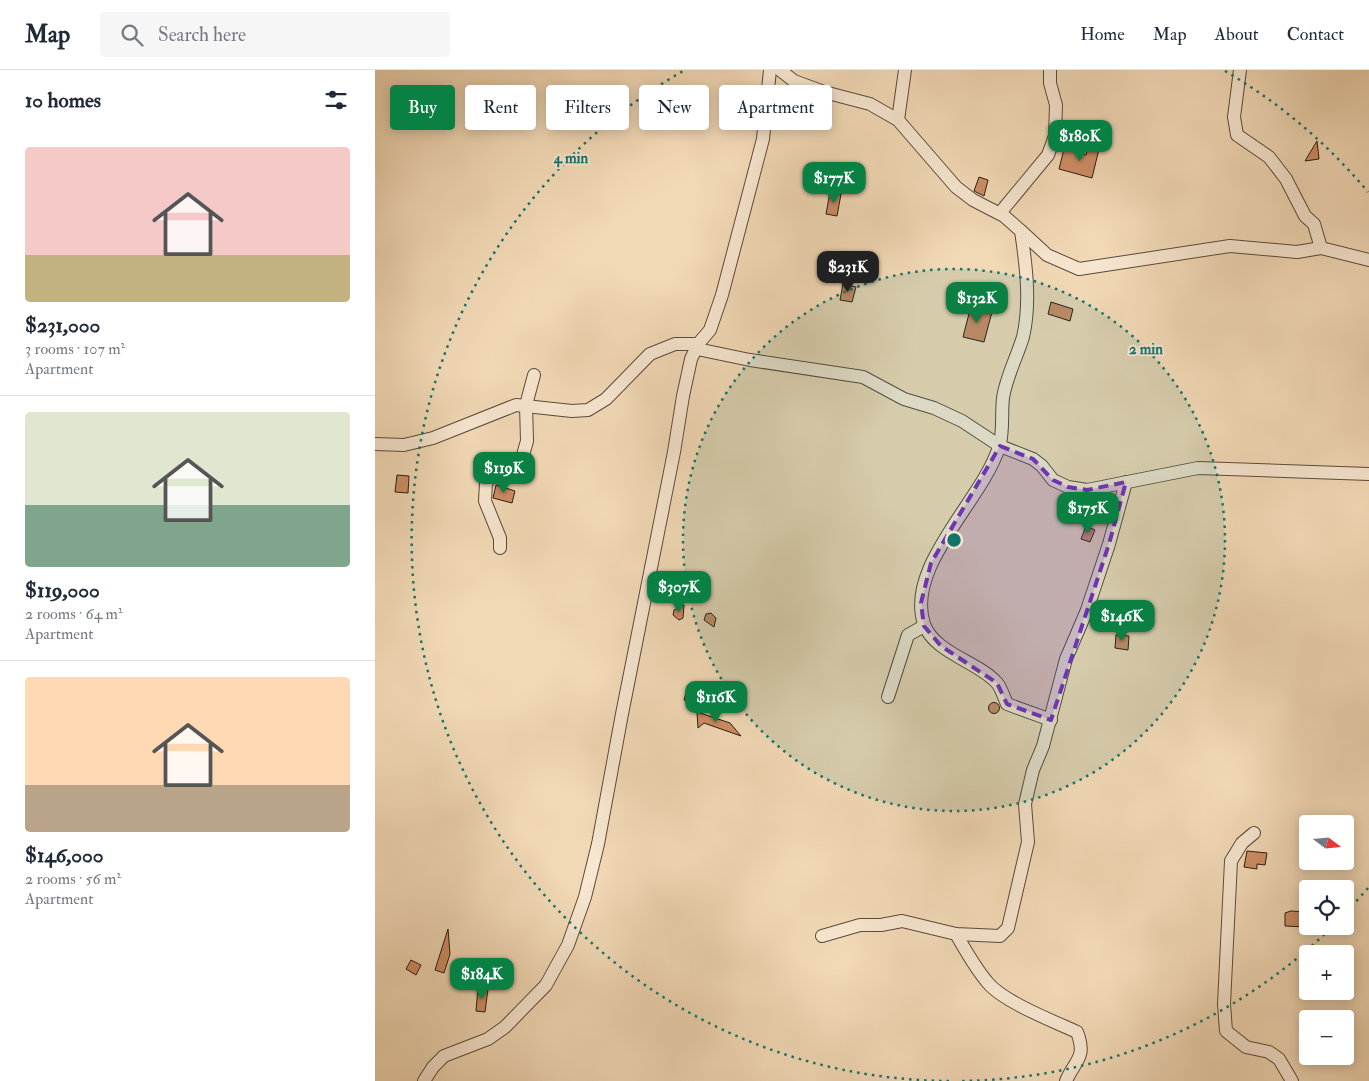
<!DOCTYPE html>
<html lang="en">
<head>
<meta charset="utf-8">
<style>
  body { margin:0; font-family:"IM FELL Double Pica",serif; background:#f6f6f7; color:#1f2937; height:100vh; display:flex; flex-direction:column; font-size:19px; white-space:nowrap }
  * { box-sizing:border-box; margin:0 }
  p { font-size:16px; color:#747a83 }
  .icon { flex:none; width:28px; height:28px; fill:none; stroke:currentColor; stroke-width:2; stroke-linecap:round; stroke-linejoin:round }
  .map { position:relative; flex:1; overflow:hidden }
  .details { display:flex; flex-direction:column; background:#fff; width:375px }
  .details>* { flex:none }
  .hud { position:absolute; left:15px; top:15px; width:475px; height:45px; display:flex; gap:10px }
  .needle { width:32px; rotate:106deg }
  .buttons { position:absolute; left:924px; top:745px; display:grid; gap:10px }
  .buttons a { display:grid; place-items:center; width:55px; height:55px; border-radius:5px; background:#fff; box-shadow:0 2px 12px #0003; font-size:25px }
  .price { position:absolute; translate:-50% -42px; padding:0 11px; border-radius:10px; background:#0b8043; color:#fff; font-size:16px; line-height:32px; filter:drop-shadow(0 1px 2px #0008) }
  .price::after { content:''; position:absolute; left:50%; top:30px; width:15px; height:11px; margin-left:-8px; background:inherit; clip-path:polygon(0 0,100% 0,50% 100%) }
  .price.current { background:#222; color:#fff }
  ul { padding:0; list-style:none }
  li { display:grid; align-content:center; gap:10px; height:265px; padding:0 25px }
  li+li { border-top:1px solid #e0e1e3 }
  li span { display:grid; place-items:center; height:155px; border-radius:5px; color:#555 }
  li>.icon { margin-inline-start:auto }
  span .icon { width:90px; height:90px; fill:#fffc; stroke-width:1 }
  li b { font-size:21px }
  h2 { display:flex; justify-content:space-between; align-items:center; height:60px; padding:0 25px; font-size:21px }
  .pill { padding:0 18px; border-radius:5px; background:#fff; box-shadow:0 2px 12px #0003; font-size:18px; line-height:45px }
  .pill.current { background:#0b8043; color:#fff }
  header { display:flex; align-items:center; gap:30px; box-sizing:border-box; height:70px; padding:0 25px; background:#fff; border-bottom:1px solid #e0e1e3 }
  header strong { font-size:24px }
  nav { display:flex; gap:28px; margin-inline-start:auto; font-size:18px }
  .search { width:350px; height:45px; background:#f6f6f7; display:flex; align-items:center; gap:12px; box-sizing:border-box; padding:0 18px; border-radius:5px; color:#747a83; font-size:19px }
  main { display:flex; flex:1; min-height:0 }
  .map>svg:first-child { display:block }
  .building { fill:#ce8e65; stroke:#291b12 }
  .lines { fill:none; stroke-linecap:round; stroke-linejoin:round }
  .minor-casing { stroke:#5b4a3b; stroke-width:14 }
  .minor { stroke:#f7e6d0; stroke-width:12 }
  .marked { fill:#7b2cbf; fill-opacity:0.2; stroke:#7b2cbf; stroke-width:4; stroke-dasharray:10 6; stroke-linejoin:round }
  .ring { fill:none; stroke:#0f766e; stroke-width:2.5; stroke-dasharray:2.5 5 }
  .centre { fill:#0f766e; stroke:#f7e6d0; stroke-width:2.5 }
  .ring-label { font-size:15px; text-anchor:middle; font-weight:bold; fill:#0f766e; stroke:#f7e6d0; stroke-width:4; stroke-linejoin:round; paint-order:stroke }
</style>
</head>
<body>
<header>
<strong>Map</strong>
<div class="search"><svg class="icon" aria-label="search" viewBox="0 0 24 24"><circle cx="10" cy="10" r="6"/><path d="M15 15l6 6"/></svg>Search here</div>
<nav><a>Home</a><a>Map</a><a>About</a><a>Contact</a></nav>
</header>
<main>
<section class="details">
<h2>10 homes<svg class="icon" aria-label="filters" viewBox="0 0 24 24"><path d="M4 7h16M4 17h16"/><circle cx="9" cy="7" r="2"/><circle cx="15" cy="17" r="2"/></svg></h2>
<ul>
<li><span style="background:linear-gradient(#f6c9c9 70%,#c2b280 0)"><svg class="icon" aria-label="home" viewBox="0 0 24 24"><path d="M3 11l9-7 9 7M6 9v11h12V9"/></svg></span><div><b>$231,000</b><p>3 rooms · 107 m²</p><p>Apartment</p></div></li>
<li><span style="background:linear-gradient(#dfe7d0 60%,#7fa58c 0)"><svg class="icon" aria-label="home" viewBox="0 0 24 24"><path d="M3 11l9-7 9 7M6 9v11h12V9"/></svg></span><div><b>$119,000</b><p>2 rooms · 64 m²</p><p>Apartment</p></div></li>
<li><span style="background:linear-gradient(#ffd9b3 70%,#b9a48a 0)"><svg class="icon" aria-label="home" viewBox="0 0 24 24"><path d="M3 11l9-7 9 7M6 9v11h12V9"/></svg></span><div><b>$146,000</b><p>2 rooms · 56 m²</p><p>Apartment</p></div></li>
</ul>
</section>
<div class="map">
<svg width="994" height="1011" viewBox="0 0 994 1011">
  <rect width="100%" height="100%" fill="#f2d9b6"/>
  <filter id="stains"><feTurbulence type="fractalNoise" baseFrequency=".004" numOctaves="4"/><feColorMatrix values="0 0 0 0 .2 0 0 0 0 .09 0 0 0 0 .02 0 0 0 .5 -.17"/></filter>
  <radialGradient id="worn" r=".72"><stop offset=".6" stop-color="#630" stop-opacity="0"/><stop offset="1" stop-color="#630" stop-opacity=".3"/></radialGradient>
  <g class="building">
    <path d="M942 71 944 89 930 91Z"/>
    <path d="M713 77 724 79 717 108 684 99 689 79 711 85Z"/>
    <path d="M604 107 613 110 609 126 599 121Z"/>
    <path d="M455 122 466 124 462 146 451 144Z"/>
    <path d="M468 214 481 217 477 232 465 230Z"/>
    <path d="M676 232 698 239 695 251 673 244Z"/>
    <path d="M596 236 617 242 609 272 588 267Z"/>
    <path d="M22 405 34 406 33 423 20 422Z"/>
    <path d="M121 415 140 421 137 433 118 428Z"/>
    <path d="M711 456 720 460 715 472 706 469Z"/>
    <path d="M309 535 308 548 304 550 298 545 299 540Z"/>
    <path d="M336 543 341 548 339 557 329 550 331 544Z"/>
    <path d="M741 565 754 566 753 580 740 578Z"/>
    <path d="M312 619 331 624 327 640 314 637 315 632 309 630Z"/>
    <circle cx="619" cy="638" r="5.5"/>
    <path d="M322 642 355 653 366 666 329 653 323 658Z"/>
    <path d="M872 781 892 783 890 795 882 794V799L869 797Z"/>
    <path d="M916 841 932 842 931 857 910 856V843Z"/>
    <path d="M73 859 75 884 69 903 60 900Z"/>
    <path d="M36 890 46 895 41 905 31 899Z"/>
    <path d="M103 918 113 919 110 942 101 941Z"/>
  </g>
  <g class="lines">
    <defs>
      <g id="minor">
        <path d="M405 0 419 11 449 22 495 34 523 50 581 117 598 130 629 146 646 161C651 195 656 233 648 267 642 287 631 307 628 328 626 344 629 362 624 377 607 431 530 496 549 554 559 583 604 592 622 613 627 619 629 628 632 634L676 650"/>
        <path d="M865 0 859 47 862 65 894 87 911 109 930 146 939 154 946 178 994 190"/>
        <path d="M523 50 530 0"/>
        <path d="M625 143 673 85 680 66 681 35 675 13V0"/>
        <path d="M646 161 672 185 704 199 855 176 922 182 946 178"/>
        <path d="M322 279 375 290 488 307 529 329 559 338 587 351 625 376 658 389 667 396 678 410 693 417 712 420 823 398 994 404"/>
        <path d="M0 374 29 375 58 368 141 335 197 341 213 340 231 329 275 284 300 274H323"/>
        <path d="M125 478V468L110 431 111 413 117 406 136 402 146 392 152 371 151 335 159 305"/>
        <path d="M513 627 533 565 549 556"/>
        <path d="M879 763 867 773 856 791 849 934 851 961 871 977 894 982 904 989 917 1011"/>
        <path d="M581 864C591 881 600 898 613 913 629 932 678 951 702 962 712 988 700 990 691 1011"/>
        <path d="M447 866 485 855H506L527 851 581 864 625 866 633 858 653 772 650 734 658 700 668 676 691 589 712 540 734 474 751 412"/>
        <path d="M49 1011 58 997 69 986 113 969 130 957 171 915 193 875 210 827 223 774 247 644 299 382 308 326 316 289 323 274 335 260 347 225 388 69 395 0"/>
      </g>
    </defs>
    <use href="#minor" class="minor-casing"/>
    <use href="#minor" class="minor"/>
  </g>
  <path class="marked" d="M625 376 658 389 678 410 693 417 712 420 751 412 734 474 676 650 632 634 622 613 566 576 549 556 546 533 556 493Z"/>
  <circle cx="579" cy="470" r="271" fill="#0f766e" fill-opacity=".12"/>
  <g class="ring">
    <circle cx="579" cy="470" r="271"/>
    <path d="M993 818A541 541 0 0 1 971 842M955 859A541 541 0 0 1 584 1011M574 1011A541 541 0 0 1 308 1M850 1A541 541 0 0 1 993 122"/>
  </g>
  <circle cx="579" cy="470" r="8" class="centre"/>
  <g class="ring-label">
    <text x="196" y="93">4 min</text>
    <text x="771" y="284">2 min</text>
  </g>
  <rect width="100%" height="100%" filter="url(#stains)"/>
  <rect width="100%" height="100%" fill="url(#worn)"/>
</svg>
<div class="buttons">
<a><svg class="needle" viewBox="-14 -14 28 28"><path d="M0-13l5 13h-10z" fill="#e53935"/><path d="M0 13l5-13h-10z" fill="#747a83"/></svg></a>
<a><svg class="icon" aria-label="locate" viewBox="0 0 24 24"><circle cx="12" cy="12" r="6"/><path d="M12 2v4M12 18v4M2 12h4M18 12h4"/></svg></a>
<a>+</a>
<a>−</a>
</div>
<b class="price" style="left:705px;top:92px">$180K</b>
<b class="price" style="left:459px;top:134px">$177K</b>
<b class="price current" style="left:473px;top:223px">$231K</b>
<b class="price" style="left:602px;top:254px">$132K</b>
<b class="price" style="left:129px;top:424px">$119K</b>
<b class="price" style="left:713px;top:464px">$175K</b>
<b class="price" style="left:304px;top:543px">$307K</b>
<b class="price" style="left:747px;top:572px">$146K</b>
<b class="price" style="left:341px;top:653px">$116K</b>
<b class="price" style="left:107px;top:930px">$184K</b>
<div class="hud">
<a class="pill current">Buy</a>
<a class="pill">Rent</a>
<a class="pill">Filters</a>
<a class="pill">New</a>
<a class="pill">Apartment</a>
</div>
</div>
</main>
</body>
</html>
